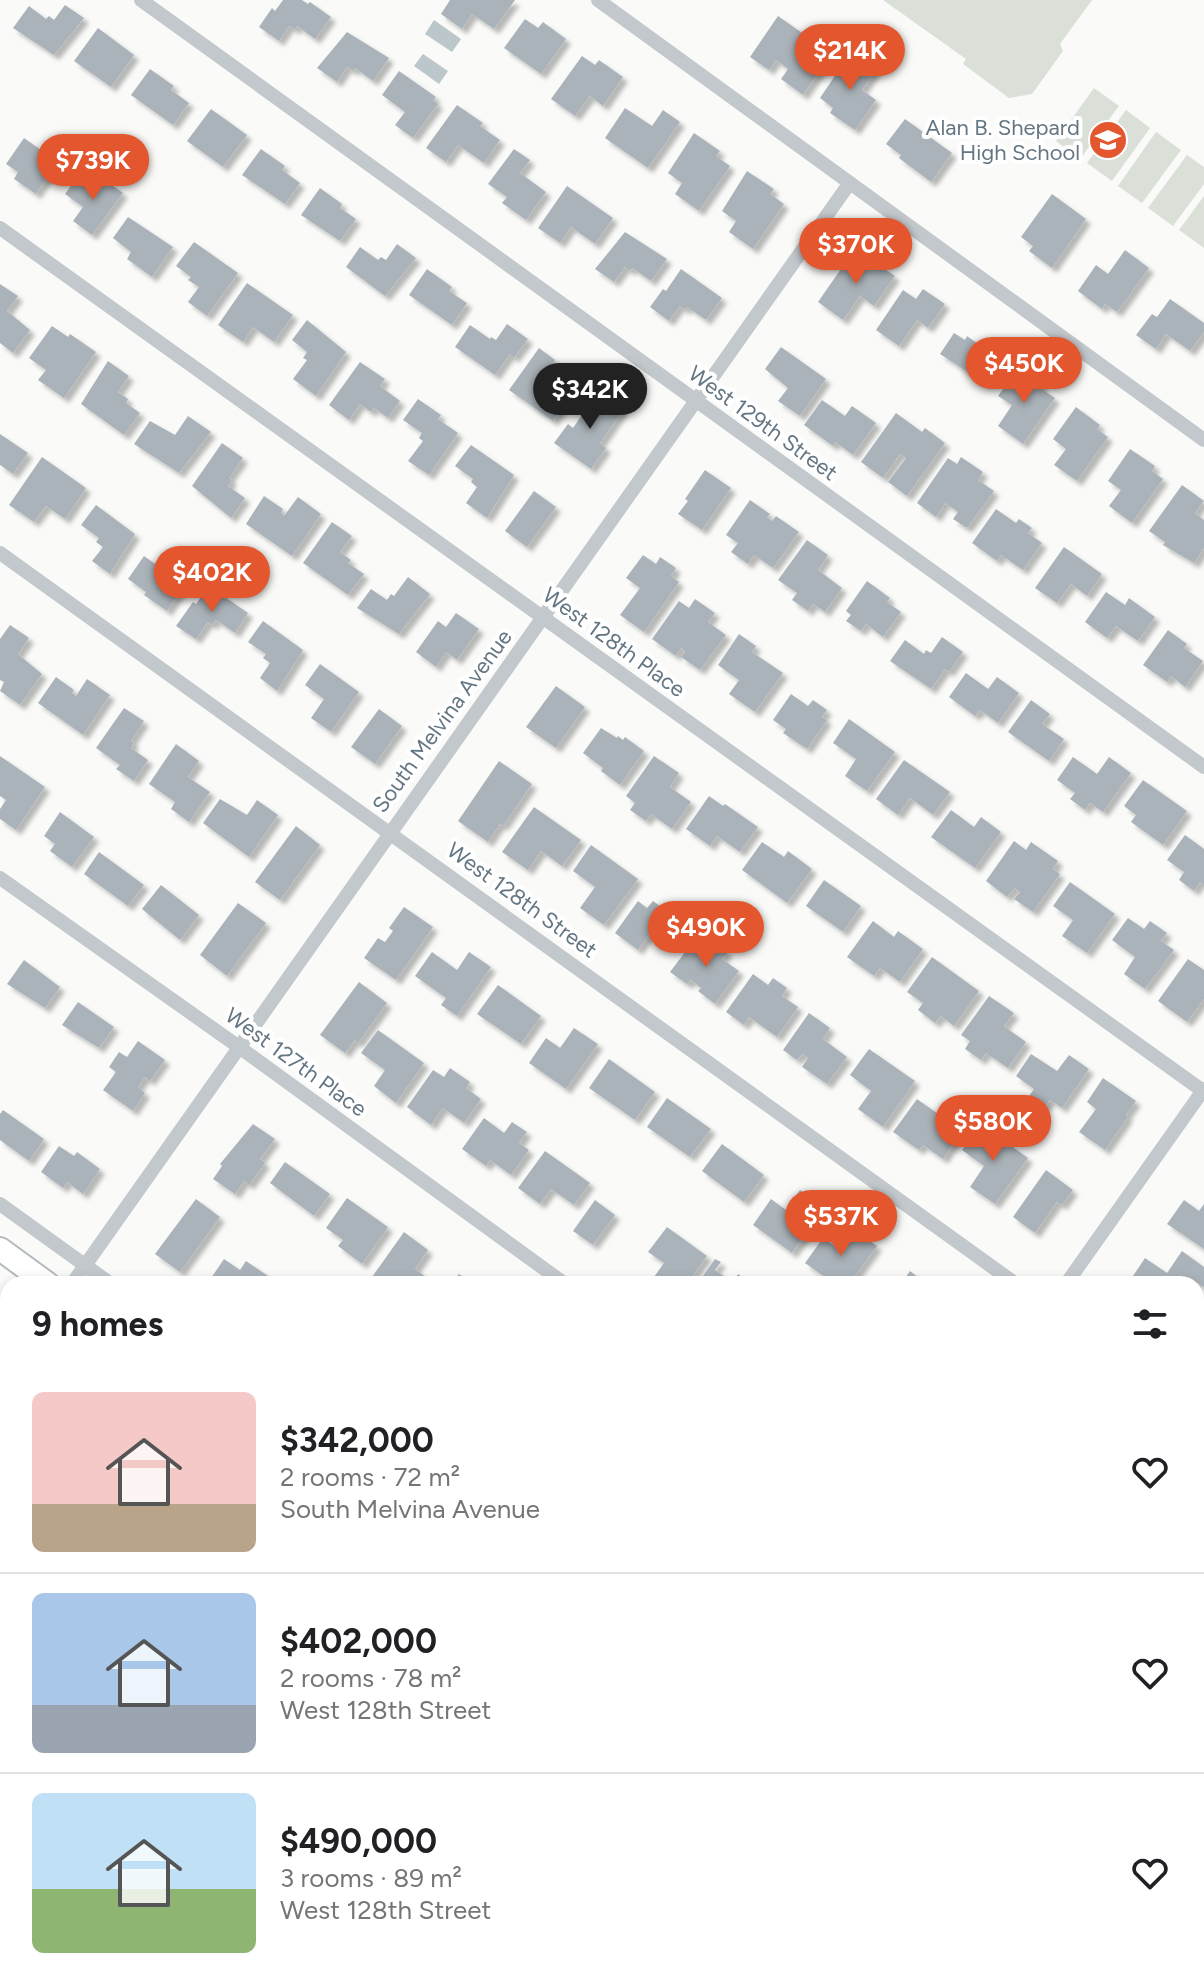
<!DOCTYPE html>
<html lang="en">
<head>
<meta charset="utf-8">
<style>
  body { margin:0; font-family:Figtree,sans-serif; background:#f2f2f2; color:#202124; height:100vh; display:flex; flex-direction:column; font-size:30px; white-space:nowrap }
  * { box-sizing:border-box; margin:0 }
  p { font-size:26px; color:#757577 }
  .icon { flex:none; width:44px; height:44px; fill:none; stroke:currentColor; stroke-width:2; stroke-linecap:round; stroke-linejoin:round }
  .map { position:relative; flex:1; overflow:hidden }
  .panel { position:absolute; left:0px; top:1276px; width:1204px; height:712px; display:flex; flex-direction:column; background:#fff; border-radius:24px 24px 0 0; box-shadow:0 4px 12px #0003 }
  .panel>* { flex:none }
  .price { position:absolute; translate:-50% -68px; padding:0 18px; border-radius:28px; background:#e4572e; color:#fff; font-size:26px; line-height:52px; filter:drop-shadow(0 2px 4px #0008) }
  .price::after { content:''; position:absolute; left:50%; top:48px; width:24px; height:18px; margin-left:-12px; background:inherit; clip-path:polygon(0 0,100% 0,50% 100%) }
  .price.selected { background:#222; color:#fff }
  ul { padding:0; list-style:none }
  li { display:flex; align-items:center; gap:24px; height:200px; padding:0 32px }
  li+li { border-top:2px solid #e0e0e0 }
  li span { display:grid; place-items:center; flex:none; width:224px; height:160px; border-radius:12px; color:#555 }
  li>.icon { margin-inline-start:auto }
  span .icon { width:96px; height:96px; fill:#fffc; stroke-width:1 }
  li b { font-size:34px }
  h2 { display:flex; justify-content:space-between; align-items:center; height:96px; padding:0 32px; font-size:34px }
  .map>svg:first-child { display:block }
  .green { fill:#dadfd7 }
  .water { fill:#bbc7cb }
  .building { fill:#aab3b9; filter:url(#shadow) }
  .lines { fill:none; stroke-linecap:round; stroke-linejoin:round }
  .secondary-casing { stroke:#b3babf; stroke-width:26 }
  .minor { stroke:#c3c8cc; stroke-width:14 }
  .secondary { stroke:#fff; stroke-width:22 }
  .labels { text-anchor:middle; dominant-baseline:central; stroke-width:8; stroke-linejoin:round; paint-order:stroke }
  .poi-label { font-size:22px; fill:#657683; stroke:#fff; text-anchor:end }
  .street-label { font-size:22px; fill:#657683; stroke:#fff }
</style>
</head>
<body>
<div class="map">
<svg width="1204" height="1988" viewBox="0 0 1204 1988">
  <defs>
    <filter id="shadow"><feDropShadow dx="5" dy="5" stdDeviation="2" flood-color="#0004"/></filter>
  </defs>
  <rect width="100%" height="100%" fill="#fafaf8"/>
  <g class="green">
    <path d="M883 0H1092L1060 44 1063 51 1032 94 1009 98 963 64 966 59Z"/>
    <path d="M1094 88 1119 106 1080 159 1056 141Z"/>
    <path d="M1126 110 1150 128 1112 181 1087 163Z"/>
    <path d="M1156 132 1181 150 1142 203 1118 186Z"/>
    <path d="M1187 155 1204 167V184L1173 226 1148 208Z"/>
    <path d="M1204 196V248L1179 230Z"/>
  </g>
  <g class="water">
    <path d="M434 20 461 39 452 52 425 34Z"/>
    <path d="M423 54 448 71 439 84 414 66Z"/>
  </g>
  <g class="building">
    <path d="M283 0H302L308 4 310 2 331 17 315 39 297 26 295 30 289 26 279 41 259 27 272 8 275 11Z"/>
    <path d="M450 0H515L494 29 472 14 462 29 441 14Z"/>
    <path d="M65 5 84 18 54 55 13 28 29 6 46 19 49 16 54 20Z"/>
    <path d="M778 16 832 54 803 95 781 79 788 69 776 60 769 70 750 57Z"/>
    <path d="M525 19 538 28 543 22 566 39 541 74 504 48Z"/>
    <path d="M98 28 134 55 111 87 74 61Z"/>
    <path d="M347 32 389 58 373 81 355 68 353 71 347 67 337 82 317 68Z"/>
    <path d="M851 52 876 70 862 90 876 100 855 130 830 113 833 108 820 98Z"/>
    <path d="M582 56 595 65 599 60 623 77 603 106 590 96 575 116 551 99Z"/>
    <path d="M150 69 174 86 171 90 189 103 173 125 131 95Z"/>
    <path d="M399 71 436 97 433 100 438 104 413 138 395 125 405 112 382 95Z"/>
    <path d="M457 105 483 123 480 126 500 140 484 163 458 145 446 162 426 148Z"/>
    <path d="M625 108 652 126 663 110 680 122 648 168 605 138Z"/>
    <path d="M211 109 247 135 223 167 187 141Z"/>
    <path d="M905 119 952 153 931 182 899 158 901 155 886 144Z"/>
    <path d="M694 133 720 151 716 156 730 166 699 211 675 194 682 183 668 173Z"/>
    <path d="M24 138 58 162 36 194 14 179 18 172 6 164Z"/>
    <path d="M261 149 285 166 282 170 300 183 285 204 242 175Z"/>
    <path d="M514 149 530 160 520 173 546 192 526 220 502 203 507 197 488 184Z"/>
    <path d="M747 171 774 189 770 194 784 204 753 249 729 232 736 221 722 211Z"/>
    <path d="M98 175 123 193 92 235 73 221 83 207 65 194 78 176 91 185Z"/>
    <path d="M567 186 613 218 595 244 571 227 560 243 538 228Z"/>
    <path d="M320 188 342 204 340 208 356 219 340 241 301 215Z"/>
    <path d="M1052 194 1086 219 1052 268 1029 251 1033 246 1021 237Z"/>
    <path d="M128 217 173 247 152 277 127 259 131 252 113 238Z"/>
    <path d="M625 232 667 259 651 281 632 268 630 271 625 267 614 282 595 269Z"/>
    <path d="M194 242 238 273 207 316 188 302 199 287 188 280 191 277 176 266Z"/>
    <path d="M397 244 416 258 385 296 346 267 360 247 378 260 381 257 386 260Z"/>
    <path d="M1125 250 1149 268 1117 312 1105 304 1102 309 1078 291 1096 265 1108 274Z"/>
    <path d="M852 253 866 263 870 259 895 276 874 306 860 296 843 320 818 302Z"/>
    <path d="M427 269 452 287 449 291 467 303 452 325 409 295Z"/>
    <path d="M681 269 722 298 706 320 687 307 685 310 680 306 669 321 650 307 663 289 666 291Z"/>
    <path d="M247 283 293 315 274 342 253 327 243 342 218 325Z"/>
    <path d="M0 284 18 296 7 311 30 330 13 353 0 343Z"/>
    <path d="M923 289 945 304 928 328 917 320 899 346 876 330 903 290 916 299Z"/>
    <path d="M1170 299 1204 323V332L1190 351 1166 334 1156 349 1136 335 1152 314 1157 317Z"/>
    <path d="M307 320 346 352 316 396 293 379 307 360 303 358 307 352 292 340Z"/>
    <path d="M507 324 528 339 514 358 510 354 495 375 455 347 470 325 490 339 491 337 496 340Z"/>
    <path d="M52 326 68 337 70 334 96 352 64 398 38 380 46 370 29 358Z"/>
    <path d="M954 333 965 340 967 336 985 349 988 344 1005 356 986 384 940 354Z"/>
    <path d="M781 347 826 379 800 416 778 401 788 388 765 369Z"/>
    <path d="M539 348 555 360 545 375 572 394 553 421 509 390Z"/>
    <path d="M108 361 129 376 118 392 128 399 126 403 140 413 124 435 81 404Z"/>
    <path d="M360 362 385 379 380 386 400 401 388 418 374 408 371 412 360 404 349 420 329 405Z"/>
    <path d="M1019 367 1043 384 1040 388 1055 398 1023 444 998 426 1012 405 998 396Z"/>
    <path d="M598 392 623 410 600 443 606 448 591 469 554 443 568 424 573 428Z"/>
    <path d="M418 399 441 415 438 419 458 433 429 475 408 461 423 441 419 438 422 433 403 420Z"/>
    <path d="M822 400 845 416 852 406 876 423 853 455 835 442 833 446 804 425Z"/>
    <path d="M1076 407 1100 425 1097 429 1108 437 1077 481 1054 465 1066 449 1053 439Z"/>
    <path d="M896 413 922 432 925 428 945 443 907 496 888 482 906 458 900 454 883 478 861 462Z"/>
    <path d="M188 416 211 432 179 473 134 444 150 421 175 435Z"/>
    <path d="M0 434 28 453 13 474 0 465Z"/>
    <path d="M222 443 243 458 229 478 232 480 228 486 245 498 231 518 192 486Z"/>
    <path d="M471 445 514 475 487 518 466 503 477 487 471 482 473 479 455 466Z"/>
    <path d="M1130 449 1155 466 1152 471 1163 479 1132 523 1109 506 1121 490 1108 481Z"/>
    <path d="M42 457 86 488 65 519 46 506 34 522 9 505Z"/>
    <path d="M961 457 983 472 978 480 994 491 967 528 953 519 958 512 945 503 936 517 917 503 948 458 957 464Z"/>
    <path d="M705 470 731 488 702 530 678 514 688 501 685 499Z"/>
    <path d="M1182 485 1204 501 1195 513 1204 520V548L1194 563 1163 545 1165 542 1149 531Z"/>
    <path d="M534 491 556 507 527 547 505 531Z"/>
    <path d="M264 496 283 509 281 513 284 516 298 497 321 514 292 556 246 524Z"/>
    <path d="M750 500 770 514 767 517 772 521 776 516 799 532 773 568 754 555 748 564 731 552 738 543 726 535Z"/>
    <path d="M96 505 135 534 110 574 92 561 103 547 96 542 99 538 81 525Z"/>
    <path d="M996 509 1016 523 1019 519 1032 528 1028 533 1042 543 1023 570 1001 555 997 561 972 543Z"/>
    <path d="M332 522 352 536 340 552 351 560 348 563 364 574 348 595 303 563Z"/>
    <path d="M807 540 828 555 818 570 842 588 825 612 813 604 808 611 792 600 797 593 778 580Z"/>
    <path d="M1064 547 1102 574 1087 596 1071 584 1057 603 1035 588Z"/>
    <path d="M643 555 656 564 660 557 676 568 671 576 679 582 644 632 620 615 640 588 626 578Z"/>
    <path d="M144 556 185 585 167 611 144 595 146 592 128 579Z"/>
    <path d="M408 577 430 594 399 634 357 608 371 589 387 600 391 594 394 596Z"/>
    <path d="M867 581 890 598 887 602 901 612 883 637 866 624 861 631 846 621 851 615 846 611Z"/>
    <path d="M209 586 248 613 235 633 216 620 212 625 208 622 196 639 176 626 193 602 196 604Z"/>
    <path d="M1106 592 1125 605 1129 598 1155 617 1138 641 1116 626 1107 638 1085 622Z"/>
    <path d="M695 599 715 613 708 622 726 635 700 670 681 657 685 651 681 648 676 656 652 639 679 601 689 608Z"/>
    <path d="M456 613 479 629 457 660 446 652 436 667 416 652 438 621 446 627Z"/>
    <path d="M263 621 303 650 277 691 260 678 270 663 263 658 266 654 248 642Z"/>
    <path d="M10 625 29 638 18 654 42 674 20 705 0 691 4 682 0 680V639Z"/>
    <path d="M1168 630 1187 644 1184 648 1203 661 1185 687 1171 676 1167 682 1143 665Z"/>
    <path d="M739 634 756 646 752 652 783 673 755 712 729 694 739 680 718 665Z"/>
    <path d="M942 637 963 652 949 672 945 669 931 689 890 661 905 640 924 654 926 650 931 653Z"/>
    <path d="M320 664 359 692 331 732 311 718 324 699 305 685Z"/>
    <path d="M966 673 988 689 997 677 1019 693 998 723 980 710 975 716 949 697Z"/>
    <path d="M56 677 74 690 72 693 76 696 87 679 110 695 83 735 38 703Z"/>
    <path d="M556 686 585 707 556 748 526 727Z"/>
    <path d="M791 694 808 706 813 700 827 710 822 717 827 720 807 749 783 733 786 729 773 720Z"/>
    <path d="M1031 700 1050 714 1042 724 1064 739 1049 761 1008 732Z"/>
    <path d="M124 708 144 721 131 741 134 743 131 748 148 760 134 781 116 769 120 765 96 748Z"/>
    <path d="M379 709 402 726 375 764 351 747Z"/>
    <path d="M849 719 895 752 867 791 845 776 856 759 833 743Z"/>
    <path d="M601 728 617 738 618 736 623 740 625 737 644 751 620 785 601 771 603 768 583 753Z"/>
    <path d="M176 744 199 761 188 777 210 792 189 822 171 809 175 802 149 784Z"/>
    <path d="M0 756 45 787 16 830 0 819V809L6 800 0 796Z"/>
    <path d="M654 756 679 773 670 787 691 802 672 829 651 814 646 821 630 810 635 803 626 796Z"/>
    <path d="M1073 757 1097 774 1109 757 1131 773 1103 812 1090 803 1085 810 1070 799 1075 793 1057 780Z"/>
    <path d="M904 760 950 792 933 815 910 798 898 815 876 799Z"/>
    <path d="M499 761 532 784 503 826 500 824 488 842 458 821Z"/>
    <path d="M1143 780 1187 811 1163 845 1131 822 1136 815 1124 806Z"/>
    <path d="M709 796 723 806 725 804 758 827 740 852 717 836 710 846 686 829Z"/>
    <path d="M220 799 247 815 257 800 278 815 249 857 203 823Z"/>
    <path d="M534 807 581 840 562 866 541 851 528 870 502 852Z"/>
    <path d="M951 810 974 827 981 817 1001 832 975 868 931 837Z"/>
    <path d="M60 812 94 837 72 867 50 851 55 844 44 836Z"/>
    <path d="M296 826 320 845 280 900 255 882Z"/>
    <path d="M1185 835 1204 849V885L1200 882 1194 891 1179 880 1184 872 1167 860Z"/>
    <path d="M1014 841 1026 850 1031 842 1058 861 1053 869 1060 874 1033 912 1014 899 1020 892 1015 888 1007 897 986 881Z"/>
    <path d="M762 842 784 857 788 851 812 869 787 903 742 870Z"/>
    <path d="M591 845 638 879 604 925 580 908 595 887 573 871Z"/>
    <path d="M99 852 144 885 128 906 84 874Z"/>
    <path d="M824 880 861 906 843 932 806 906Z"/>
    <path d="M1070 882 1115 914 1087 953 1062 936 1073 920 1053 906Z"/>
    <path d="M161 885 199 915 180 940 142 909Z"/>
    <path d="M638 901 647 908 653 901 688 926 675 944 653 929 638 950 615 933Z"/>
    <path d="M238 903 266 923 227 976 200 955Z"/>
    <path d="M404 907 433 927 396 980 364 958 378 938 385 942 393 931 389 928Z"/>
    <path d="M1128 918 1144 929 1150 921 1167 933 1161 941 1174 950 1145 989 1124 974 1135 957 1112 940Z"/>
    <path d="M873 921 894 937 898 931 923 949 900 982 880 968 874 976 847 957Z"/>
    <path d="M695 939 707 947 712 940 728 952 722 959 739 971 715 1004 698 991 701 988 691 980 687 984 670 972Z"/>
    <path d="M432 952 457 970 469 952 491 967 457 1016 441 1005 446 998 415 976Z"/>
    <path d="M932 957 979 991 954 1026 941 1016 935 1023 918 1010 923 1003 907 992Z"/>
    <path d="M1188 959 1204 970V999L1187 1022 1158 1001Z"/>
    <path d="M24 960 60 987 45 1008 7 984Z"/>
    <path d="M753 974 768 985 773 978 787 988 782 996 798 1007 777 1037 749 1017 744 1025 726 1012Z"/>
    <path d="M359 982 387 1003 358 1043 355 1040 345 1053 320 1035Z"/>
    <path d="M498 985 541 1016 521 1044 477 1014Z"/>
    <path d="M989 996 1014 1013 1004 1026 1026 1042 1008 1068 986 1053 981 1060 965 1049 970 1041 961 1035Z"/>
    <path d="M78 1002 114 1027 99 1048 62 1025Z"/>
    <path d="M809 1013 830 1028 823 1039 847 1057 827 1084 802 1067 808 1058 802 1054 797 1060 783 1050Z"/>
    <path d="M574 1028 598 1044 566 1089 529 1063 546 1038 560 1048Z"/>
    <path d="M378 1030 424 1063 396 1103 374 1086 385 1070 361 1053Z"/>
    <path d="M138 1041 165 1060 150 1081 145 1077 138 1087 145 1093 133 1111 103 1090 116 1072 109 1067 119 1052 127 1057Z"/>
    <path d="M869 1049 915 1081 883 1127 858 1109 871 1091 850 1075Z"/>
    <path d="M1031 1054 1057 1071 1069 1055 1089 1069 1062 1108 1050 1100 1045 1107 1029 1096 1034 1089 1016 1076Z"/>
    <path d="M609 1059 655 1092 635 1120 589 1088Z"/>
    <path d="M450 1068 470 1082 466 1088 481 1099 464 1123 443 1108 431 1125 407 1107 433 1070 444 1077Z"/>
    <path d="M1103 1078 1136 1101 1126 1115 1128 1117 1105 1150 1079 1132 1096 1109 1087 1102Z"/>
    <path d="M667 1098 711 1129 690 1157 647 1127Z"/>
    <path d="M917 1099 962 1131 943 1159 923 1145 919 1150 893 1132Z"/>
    <path d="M3 1110 44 1139 29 1161 0 1140V1114Z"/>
    <path d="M484 1118 504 1133 512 1122 527 1132 519 1143 529 1150 511 1175 490 1160 486 1166 462 1149Z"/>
    <path d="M253 1124 275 1139 260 1159 265 1163 249 1185 244 1181 235 1194 213 1179 222 1166 220 1164Z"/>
    <path d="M981 1124 1028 1158 995 1204 970 1187 984 1166 962 1150Z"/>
    <path d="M722 1144 764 1175 744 1202 702 1171Z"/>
    <path d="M59 1146 74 1156 77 1152 100 1169 83 1194 67 1182 63 1188 41 1172Z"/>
    <path d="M545 1151 590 1183 574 1205 551 1189 540 1204 518 1188Z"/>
    <path d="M285 1162 330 1194 314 1216 270 1183Z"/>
    <path d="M1046 1170 1073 1190 1062 1205 1057 1202 1035 1233 1013 1217Z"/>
    <path d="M800 1190 825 1208 792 1253 753 1225 771 1199 786 1210Z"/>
    <path d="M347 1198 388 1227 362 1264 338 1246 343 1240 326 1228Z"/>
    <path d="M196 1199 220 1217 180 1272 155 1254Z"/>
    <path d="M595 1200 615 1215 593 1245 573 1231Z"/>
    <path d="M1184 1200 1199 1211 1204 1204V1249L1167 1224Z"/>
    <path d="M667 1227 707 1256 687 1284H649L664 1263 648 1252Z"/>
    <path d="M852 1229 877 1246 849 1284H835L805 1263 823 1238 838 1248Z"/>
    <path d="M404 1232 428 1250 415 1269 436 1284H382L372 1277Z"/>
    <path d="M1182 1251 1204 1267V1287L1198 1283 1131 1284 1129 1282 1145 1258 1167 1273Z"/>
    <path d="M224 1259 240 1270 246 1261 274 1280 271 1284H207Z"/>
    <path d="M715 1259 721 1262 715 1270 733 1282 738 1274 752 1284H697Z"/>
    <path d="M910 1271 927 1284H901Z"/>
    <path d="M459 1274 472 1284H451Z"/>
    <path d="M1204 1380V1426L1196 1421V1391Z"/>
    <path d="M0 1427 8 1432V1442L1 1452 5 1455 0 1462Z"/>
    <path d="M1196 1441 1204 1447V1474L1199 1480 1196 1478Z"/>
    <path d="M0 1520 8 1525V1539L3 1547 0 1545Z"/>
    <path d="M0 1796 8 1801V1842L4 1839 0 1844Z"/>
    <path d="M51 1980H78L72 1988H62Z"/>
    <path d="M216 1980H354L348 1988H227Z"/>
  </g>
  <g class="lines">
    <defs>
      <g id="secondary">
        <path d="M0 1249 48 1284"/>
        <path d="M1196 1612 1204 1601"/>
        <path d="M1196 1678 1204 1667"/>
        <path d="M1017 1980 1028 1988"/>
        <path d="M936 1988 942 1980"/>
        <path d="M975 1988 980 1980"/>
      </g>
    </defs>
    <use href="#secondary" class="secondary-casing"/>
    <g class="minor">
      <path d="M141 0 1204 767"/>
      <path d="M598 0 1204 440"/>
      <path d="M0 228 1203 1091"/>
      <path d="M0 553 1016 1284"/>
      <path d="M0 878 239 1047 565 1284"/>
      <path d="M0 1204 111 1284"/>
      <path d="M72 1284 849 184"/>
      <path d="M1066 1284 1204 1089"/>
      <path d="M1196 1566 1204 1555"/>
      <path d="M0 1930 8 1918"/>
    </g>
    <use href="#secondary" class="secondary"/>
  </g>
  <defs>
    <symbol id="school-disc" viewBox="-11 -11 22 22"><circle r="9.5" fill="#e4572e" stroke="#fff"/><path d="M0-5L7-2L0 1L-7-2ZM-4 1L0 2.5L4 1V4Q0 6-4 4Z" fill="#fff"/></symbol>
  </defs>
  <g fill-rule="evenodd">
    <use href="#school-disc" x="1086" y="118" width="44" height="44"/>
  </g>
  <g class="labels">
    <g class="poi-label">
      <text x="1080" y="127">Alan B. Shepard<tspan x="1080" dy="25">High School</tspan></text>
    </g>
    <g class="street-label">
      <text transform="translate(763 423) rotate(36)">West 129th Street</text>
      <text transform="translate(614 642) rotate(36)">West 128th Place</text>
      <text transform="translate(442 721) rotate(-54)">South Melvina Avenue</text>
      <text transform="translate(522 900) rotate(36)">West 128th Street</text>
      <text transform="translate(296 1062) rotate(36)">West 127th Place</text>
    </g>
  </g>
</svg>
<b class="price" style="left:850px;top:92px">$214K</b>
<b class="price" style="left:93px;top:202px">$739K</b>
<b class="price" style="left:856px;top:286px">$370K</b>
<b class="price" style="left:1024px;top:405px">$450K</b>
<b class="price selected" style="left:590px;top:431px">$342K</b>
<b class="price" style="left:212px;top:614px">$402K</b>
<b class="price" style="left:706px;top:969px">$490K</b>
<b class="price" style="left:993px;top:1163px">$580K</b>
<b class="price" style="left:841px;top:1258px">$537K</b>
<section class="panel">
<h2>9 homes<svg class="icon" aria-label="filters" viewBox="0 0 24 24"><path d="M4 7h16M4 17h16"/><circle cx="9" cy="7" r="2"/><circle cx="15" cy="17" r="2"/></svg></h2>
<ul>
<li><span style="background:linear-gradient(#f6c9c9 70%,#b9a48a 0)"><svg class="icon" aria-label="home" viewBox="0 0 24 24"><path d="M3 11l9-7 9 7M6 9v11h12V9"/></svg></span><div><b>$342,000</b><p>2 rooms · 72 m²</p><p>South Melvina Avenue</p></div><svg class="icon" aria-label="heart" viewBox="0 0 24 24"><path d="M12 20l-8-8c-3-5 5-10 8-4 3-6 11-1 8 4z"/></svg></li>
<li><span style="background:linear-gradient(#a9c7e8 70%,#9aa5b1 0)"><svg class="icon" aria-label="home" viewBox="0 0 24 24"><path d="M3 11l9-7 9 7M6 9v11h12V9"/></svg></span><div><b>$402,000</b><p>2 rooms · 78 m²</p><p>West 128th Street</p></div><svg class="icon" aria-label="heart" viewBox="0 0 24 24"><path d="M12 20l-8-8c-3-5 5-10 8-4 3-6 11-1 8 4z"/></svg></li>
<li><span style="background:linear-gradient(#bfe0f5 60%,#8fb573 0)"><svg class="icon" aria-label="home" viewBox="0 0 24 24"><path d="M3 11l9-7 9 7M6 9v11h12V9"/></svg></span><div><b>$490,000</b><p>3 rooms · 89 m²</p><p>West 128th Street</p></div><svg class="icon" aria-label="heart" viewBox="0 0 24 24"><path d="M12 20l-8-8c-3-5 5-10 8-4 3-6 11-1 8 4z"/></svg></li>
</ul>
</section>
</div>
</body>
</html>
